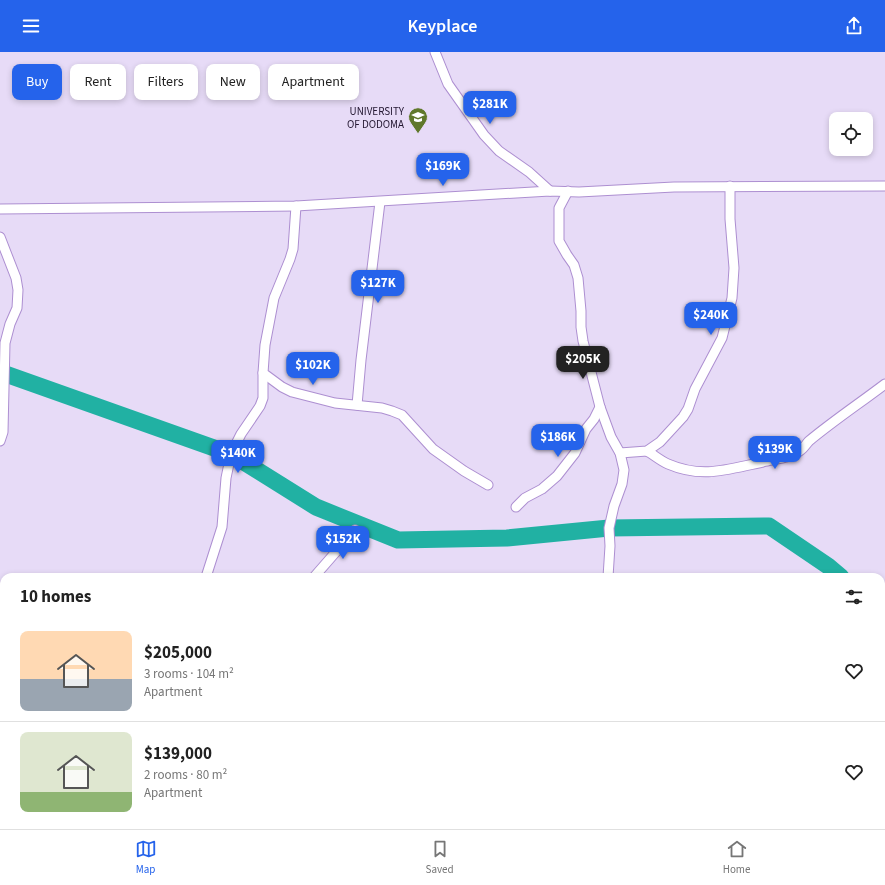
<!DOCTYPE html>
<html lang="en">
<head>
<meta charset="utf-8">
<style>
  body { margin:0; font-family:"Source Sans 3",sans-serif; background:#f2f2f2; color:#222; height:100vh; display:flex; flex-direction:column; font-size:15px; white-space:nowrap }
  * { box-sizing:border-box; margin:0 }
  p { font-size:13px; color:#767676 }
  .icon { flex:none; width:22px; height:22px; fill:none; stroke:currentColor; stroke-width:2; stroke-linecap:round; stroke-linejoin:round }
  .map { position:relative; flex:1; overflow:hidden }
  .panel { position:absolute; left:0px; top:521px; width:885px; height:256px; display:flex; flex-direction:column; background:#fff; border-radius:12px 12px 0 0; box-shadow:0 2px 6px #0003 }
  .panel>* { flex:none }
  .top-card { position:absolute; left:12px; top:12px; width:400px; height:36px; display:flex; gap:8px }
  .buttons { position:absolute; left:829px; top:60px; display:grid; gap:8px }
  .buttons a { display:grid; place-items:center; width:44px; height:44px; border-radius:8px; background:#fff; box-shadow:0 2px 6px #0003; font-size:20px }
  .price { position:absolute; translate:-50% -34px; padding:0 9px; border-radius:8px; background:#2563eb; color:#fff; font-size:13px; line-height:26px; filter:drop-shadow(0 1px 2px #0008) }
  .price::after { content:''; position:absolute; left:50%; top:24px; width:12px; height:9px; margin-left:-6px; background:inherit; clip-path:polygon(0 0,100% 0,50% 100%) }
  .price.selected { background:#222; color:#fff }
  ul { padding:0; list-style:none }
  li { display:flex; align-items:center; gap:12px; height:100px; padding:0 20px }
  li+li { border-top:1px solid #e0e0e0 }
  li span { display:grid; place-items:center; flex:none; width:112px; height:80px; border-radius:8px; color:#555 }
  li>.icon { margin-inline-start:auto }
  span .icon { width:48px; height:48px; fill:#fffc; stroke-width:1 }
  li b { font-size:17px }
  h2 { display:flex; justify-content:space-between; align-items:center; height:48px; padding:0 20px; font-size:17px }
  .chip { padding:0 14px; border-radius:8px; background:#fff; box-shadow:0 2px 6px #0003; font-size:14px; line-height:36px }
  .chip.selected { background:#2563eb; color:#fff }
  header { display:flex; justify-content:space-between; align-items:center; height:52px; padding:0 20px; background:#2563eb; color:#fff; font-size:18px; font-weight:600 }
  .tabs { display:flex; justify-content:space-around; align-items:center; height:56px; border-top:1px solid #e0e0e0; background:#fff; font-size:11px; color:#767676 }
  .tabs a { display:grid; justify-items:center; gap:2px }
  .tabs .selected { color:#2563eb }
  .map>svg:first-child { display:block }
  .lines { fill:none; stroke-linecap:round; stroke-linejoin:round }
  .river { stroke:#21b1a3; stroke-width:17 }
  .street-casing { stroke:#ad8fd1; stroke-width:11 }
  .street { stroke:#fff; stroke-width:9 }
  .labels { text-anchor:middle; dominant-baseline:central; stroke-width:3; stroke-linejoin:round; paint-order:stroke }
  .poi-label { font-size:11px; fill:#241832; stroke:#e7dbf7; text-anchor:end }
</style>
</head>
<body>
<header><svg class="icon" aria-label="menu" viewBox="0 0 24 24"><path d="M4 6h16M4 12h16M4 18h16"/></svg>Keyplace<svg class="icon" aria-label="share" viewBox="0 0 24 24"><path d="M12 15V3M7 8l5-5 5 5M5 13v7h14v-7"/></svg></header>
<div class="map">
<svg width="885" height="777" viewBox="0 0 885 777">
  <rect width="100%" height="100%" fill="#e7dbf7"/>
  <g class="lines">
    <g class="river">
      <path d="M0 320 231 402 316 455 398 488 507 486 609 476 769 474 828 514 841 525"/>
      <path d="M881 555H885"/>
    </g>
    <defs>
      <g id="street">
        <path d="M435 0 448 32 484 83 499 99 529 120 550 139"/>
        <path d="M568 139 559 156V189L567 203 574 213 578 226 581 259V275L583 289 600 355 611 385 620 401 624 418 622 432 614 454 609 476 610 494 608 525"/>
        <path d="M296 154 293 197 290 207 274 246 265 293 263 321 282 335 292 340 335 351 382 356 392 359 402 363 433 397 464 419 488 433"/>
        <path d="M0 157 296 154 550 139 579 140 674 135 885 134"/>
        <path d="M0 185 16 226 18 238 17 256 10 272 5 291 3 380 0 389"/>
        <path d="M357 353 361 308 380 150"/>
        <path d="M647 399C654 403 661 409 668 412 703 427 728 417 763 410 775 407 792 406 801 398 804 396 806 392 809 389 833 369 860 351 885 332"/>
        <path d="M620 401 647 399 660 390 683 365 688 357 695 337 722 286 732 246 734 216 730 167V134"/>
        <path d="M516 455 525 446 542 437 557 424 575 401 586 377 594 367 600 355"/>
        <path d="M206 525 222 475 226 426 231 402 241 382 260 354 263 346V321"/>
        <path d="M314 525 355 478"/>
        <path d="M0 541 4 543"/>
        <path d="M0 735 4 738"/>
        <path d="M0 759H4"/>
        <path d="M32 773 35 777"/>
        <path d="M244 773 245 777"/>
        <path d="M418 773 422 777"/>
        <path d="M875 773 883 777"/>
        <path d="M91 777 93 773"/>
        <path d="M115 777V773"/>
        <path d="M487 777V773"/>
        <path d="M558 777 559 773"/>
        <path d="M716 777 720 773"/>
        <path d="M865 777V773"/>
      </g>
    </defs>
    <use href="#street" class="street-casing"/>
    <use href="#street" class="street"/>
  </g>
  <defs>
    <symbol id="university-pin" viewBox="-11 -11 22 30"><path d="M0 17L-7.5 6A9.5 9.5 0 1 1 7.5 6Z" fill="#60782b" stroke="#e7dbf7"/><path d="M0-5L7-2L0 1L-7-2ZM-4 1L0 2.5L4 1V4Q0 6-4 4Z" fill="#fff"/></symbol>
  </defs>
  <g fill-rule="evenodd">
    <use href="#university-pin" x="407" y="54" width="22" height="30"/>
  </g>
  <g class="labels">
    <g class="poi-label">
      <text x="404" y="59">UNIVERSITY<tspan x="404" dy="13">OF DODOMA</tspan></text>
    </g>
  </g>
</svg>
<div class="buttons">
<a><svg class="icon" aria-label="locate" viewBox="0 0 24 24"><circle cx="12" cy="12" r="6"/><path d="M12 2v4M12 18v4M2 12h4M18 12h4"/></svg></a>
</div>
<b class="price" style="left:490px;top:73px">$281K</b>
<b class="price" style="left:443px;top:135px">$169K</b>
<b class="price" style="left:378px;top:252px">$127K</b>
<b class="price" style="left:711px;top:284px">$240K</b>
<b class="price selected" style="left:583px;top:328px">$205K</b>
<b class="price" style="left:313px;top:334px">$102K</b>
<b class="price" style="left:558px;top:406px">$186K</b>
<b class="price" style="left:775px;top:418px">$139K</b>
<b class="price" style="left:238px;top:422px">$140K</b>
<b class="price" style="left:343px;top:508px">$152K</b>
<div class="top-card">
<a class="chip selected">Buy</a>
<a class="chip">Rent</a>
<a class="chip">Filters</a>
<a class="chip">New</a>
<a class="chip">Apartment</a>
</div>
<section class="panel">
<h2>10 homes<svg class="icon" aria-label="filters" viewBox="0 0 24 24"><path d="M4 7h16M4 17h16"/><circle cx="9" cy="7" r="2"/><circle cx="15" cy="17" r="2"/></svg></h2>
<ul>
<li><span style="background:linear-gradient(#ffd9b3 60%,#9aa5b1 0)"><svg class="icon" aria-label="home" viewBox="0 0 24 24"><path d="M3 11l9-7 9 7M6 9v11h12V9"/></svg></span><div><b>$205,000</b><p>3 rooms · 104 m²</p><p>Apartment</p></div><svg class="icon" aria-label="heart" viewBox="0 0 24 24"><path d="M12 20l-8-8c-3-5 5-10 8-4 3-6 11-1 8 4z"/></svg></li>
<li><span style="background:linear-gradient(#dfe7d0 75%,#8fb573 0)"><svg class="icon" aria-label="home" viewBox="0 0 24 24"><path d="M3 11l9-7 9 7M6 9v11h12V9"/></svg></span><div><b>$139,000</b><p>2 rooms · 80 m²</p><p>Apartment</p></div><svg class="icon" aria-label="heart" viewBox="0 0 24 24"><path d="M12 20l-8-8c-3-5 5-10 8-4 3-6 11-1 8 4z"/></svg></li>
</ul>
</section>
</div>
<nav class="tabs">
<a class="selected"><svg class="icon" aria-label="map" viewBox="0 0 24 24"><path d="M3 6l6-2 6 2 6-2v14l-6 2-6-2-6 2zM9 4v14M15 6v14"/></svg>Map</a>
<a><svg class="icon" aria-label="saved" viewBox="0 0 24 24"><path d="M7 4h10v16l-5-4-5 4z"/></svg>Saved</a>
<a><svg class="icon" aria-label="home" viewBox="0 0 24 24"><path d="M3 11l9-7 9 7M6 9v11h12V9"/></svg>Home</a>
</nav>
</body>
</html>
